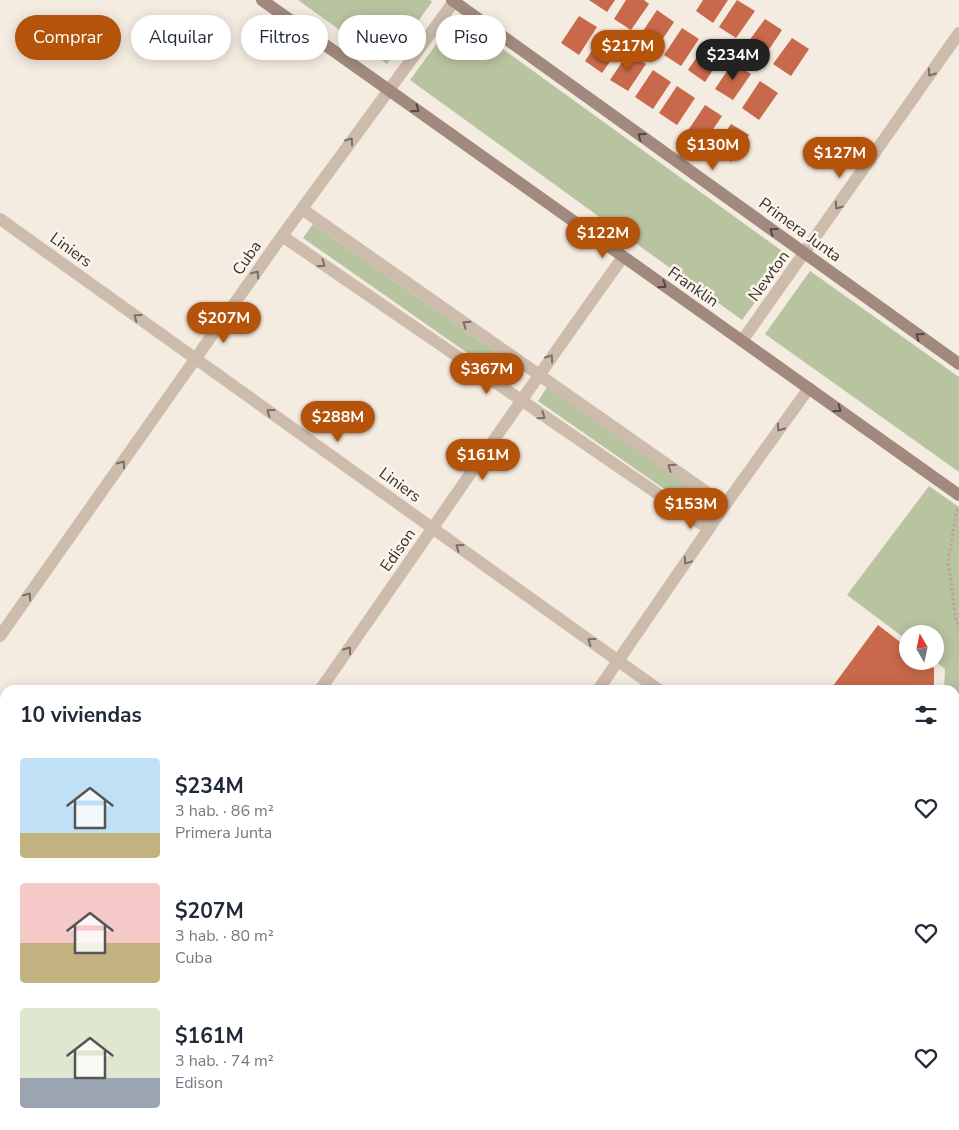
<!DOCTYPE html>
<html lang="es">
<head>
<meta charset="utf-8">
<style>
  body { margin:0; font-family:"Nunito Sans",sans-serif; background:#f6f6f7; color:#1f2937; height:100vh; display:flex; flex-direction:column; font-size:19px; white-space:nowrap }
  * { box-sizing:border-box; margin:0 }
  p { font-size:16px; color:#747a83 }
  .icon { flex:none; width:28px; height:28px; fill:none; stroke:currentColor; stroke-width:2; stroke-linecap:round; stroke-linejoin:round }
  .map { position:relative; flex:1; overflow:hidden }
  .panel { position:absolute; left:0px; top:685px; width:960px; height:445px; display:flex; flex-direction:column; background:#fff; border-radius:15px 15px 0 0; box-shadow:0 2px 12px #0003 }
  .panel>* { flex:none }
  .top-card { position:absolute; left:15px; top:15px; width:500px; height:45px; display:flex; gap:10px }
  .needle { width:32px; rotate:351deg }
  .fabs { position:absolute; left:899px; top:625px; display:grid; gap:10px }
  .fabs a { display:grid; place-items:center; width:45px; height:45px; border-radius:50%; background:#fff; box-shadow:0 2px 12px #0003; font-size:25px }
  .price { position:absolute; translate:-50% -42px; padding:0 11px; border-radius:18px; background:#b45309; color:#fff; font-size:16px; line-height:32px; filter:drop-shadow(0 1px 2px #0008) }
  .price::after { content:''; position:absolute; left:50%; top:30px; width:15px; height:11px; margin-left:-8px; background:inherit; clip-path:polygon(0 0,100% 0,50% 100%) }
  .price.on { background:#222; color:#fff }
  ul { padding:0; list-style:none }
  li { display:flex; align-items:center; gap:15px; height:125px; padding:0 20px }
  li span { display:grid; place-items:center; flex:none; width:140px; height:100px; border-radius:5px; color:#555 }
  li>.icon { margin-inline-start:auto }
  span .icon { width:60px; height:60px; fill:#fffc; stroke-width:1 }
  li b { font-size:21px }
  h2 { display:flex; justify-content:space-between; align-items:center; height:60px; padding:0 20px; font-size:21px }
  .pill { padding:0 18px; border-radius:22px; background:#fff; box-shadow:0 2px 12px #0003; font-size:18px; line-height:45px }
  .pill.on { background:#b45309; color:#fff }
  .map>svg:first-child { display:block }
  .green { fill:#b8c4a0 }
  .building { fill:#c8694b }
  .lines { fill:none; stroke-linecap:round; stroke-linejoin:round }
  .path { stroke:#b9a596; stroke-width:3; stroke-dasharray:2.5 2.5; stroke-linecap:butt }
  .street { stroke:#cdbbac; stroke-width:12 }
  .secondary { stroke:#a18a7d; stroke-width:12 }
  .oneway { stroke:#7d6f65 }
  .oneway2 { stroke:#544640 }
  .labels { text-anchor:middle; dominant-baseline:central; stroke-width:5; stroke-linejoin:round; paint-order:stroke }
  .street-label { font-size:16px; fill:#3b302b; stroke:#fbf5ee }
</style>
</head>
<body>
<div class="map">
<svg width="959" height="1130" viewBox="0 0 959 1130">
  <rect width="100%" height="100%" fill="#f4ebe1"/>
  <g class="green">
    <path d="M298 0H430L432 2 387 64Z"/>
    <path d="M457 16 789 256 742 320 410 80Z"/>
    <path d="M313 224 516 366 506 380 303 238Z"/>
    <path d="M810 271 959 377V472L765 334Z"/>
    <path d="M547 387 703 495 693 509 538 401Z"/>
    <path d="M929 486 959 507V728L955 734V690H944L945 669 935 661V634H908L907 640 847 595Z"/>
    <path d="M634 1125H707L703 1130H627Z"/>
  </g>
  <g class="building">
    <path d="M589 0H615L607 12Z"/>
    <path d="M626 0H644L649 4 631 30 614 19Z"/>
    <path d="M703 0H728L713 23 696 11Z"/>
    <path d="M737 0 755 11 736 38 719 27Z"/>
    <path d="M657 10 674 22 656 49 639 37Z"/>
    <path d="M579 16 597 27 579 55 561 43Z"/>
    <path d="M765 19 782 30 764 57 746 45Z"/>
    <path d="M682 28 699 39 681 66 664 55Z"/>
    <path d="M603 34 621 46 602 73 585 61Z"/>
    <path d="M792 38 809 49 791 76 773 64Z"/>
    <path d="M706 44 723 55 705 82 688 70Z"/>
    <path d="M628 53 646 64 628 91 610 80Z"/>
    <path d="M733 62 751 74 733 100 715 89Z"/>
    <path d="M653 70 671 82 653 109 635 97Z"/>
    <path d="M760 81 778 93 759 120 742 108Z"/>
    <path d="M677 86 695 98 677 125 659 113Z"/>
    <path d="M705 105 722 116 704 143 687 132Z"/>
    <path d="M731 124 749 135 731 162 713 151Z"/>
    <path d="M878 625 908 648V661H925L934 668V690H830Z"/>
  </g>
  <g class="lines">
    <path class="path" d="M957 509 948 561 956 621 959 626"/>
    <g class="street">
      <path d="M302 209 725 505"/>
      <path d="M0 219 659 690"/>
      <path d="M282 236 709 529"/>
      <path d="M742 341 959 33"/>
      <path d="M0 636 282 236 455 0"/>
      <path d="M320 690C421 546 520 400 623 257"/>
      <path d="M598 690 725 505 809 388"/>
      <path d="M0 766 5 770"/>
      <path d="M955 901 959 904"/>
      <path d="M509 1125 517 1130"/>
      <path d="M9 1130 12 1125"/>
      <path d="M282 1130 286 1125"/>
      <path d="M718 1130 722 1125"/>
    </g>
    <g class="secondary">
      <path d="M262 0 959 495"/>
      <path d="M452 0 959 364"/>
      <path d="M955 779 959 774"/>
      <path d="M955 821 959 816"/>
      <path d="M531 1130 539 1125"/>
      <path d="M596 1130 603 1125"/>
    </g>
  </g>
  <defs><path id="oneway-chevron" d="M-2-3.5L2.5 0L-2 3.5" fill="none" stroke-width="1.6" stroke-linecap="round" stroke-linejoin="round" transform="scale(1.25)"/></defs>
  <g class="oneway">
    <use href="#oneway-chevron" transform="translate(931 73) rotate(125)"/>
    <use href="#oneway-chevron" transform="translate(350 141) rotate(-54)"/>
    <use href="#oneway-chevron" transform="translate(838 206) rotate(125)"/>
    <use href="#oneway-chevron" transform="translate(322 264) rotate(35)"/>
    <use href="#oneway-chevron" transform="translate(256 274) rotate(-55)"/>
    <use href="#oneway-chevron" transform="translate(137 317) rotate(-144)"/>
    <use href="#oneway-chevron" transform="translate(466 324) rotate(-145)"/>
    <use href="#oneway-chevron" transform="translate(550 358) rotate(-54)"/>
    <use href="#oneway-chevron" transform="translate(270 412) rotate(-144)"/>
    <use href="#oneway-chevron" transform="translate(542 416) rotate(34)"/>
    <use href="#oneway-chevron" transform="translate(780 428) rotate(126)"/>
    <use href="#oneway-chevron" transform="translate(122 464) rotate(-55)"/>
    <use href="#oneway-chevron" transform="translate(671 467) rotate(-145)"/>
    <use href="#oneway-chevron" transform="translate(459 547) rotate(-144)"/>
    <use href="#oneway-chevron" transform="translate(687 561) rotate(124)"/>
    <use href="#oneway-chevron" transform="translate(28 596) rotate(-55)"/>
    <use href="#oneway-chevron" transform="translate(591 641) rotate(-144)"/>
    <use href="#oneway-chevron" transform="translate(348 650) rotate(-55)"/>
  </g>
  <g class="oneway2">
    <use href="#oneway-chevron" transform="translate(416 109) rotate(35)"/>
    <use href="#oneway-chevron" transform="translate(641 136) rotate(-144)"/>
    <use href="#oneway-chevron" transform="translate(773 231) rotate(-144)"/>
    <use href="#oneway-chevron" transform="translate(663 285) rotate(35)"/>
    <use href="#oneway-chevron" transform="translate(919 336) rotate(-144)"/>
    <use href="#oneway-chevron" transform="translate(838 409) rotate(35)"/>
  </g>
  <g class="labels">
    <g class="street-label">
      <text transform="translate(800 230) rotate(36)">Primera Junta</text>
      <text transform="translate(71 250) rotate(36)">Liniers</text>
      <text transform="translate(247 258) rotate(-55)">Cuba</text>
      <text transform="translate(769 276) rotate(-54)">Newton</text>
      <text transform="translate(693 287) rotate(35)">Franklin</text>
      <text transform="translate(400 485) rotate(36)">Liniers</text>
      <text transform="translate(398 550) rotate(-55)">Edison</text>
    </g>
  </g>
</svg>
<div class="fabs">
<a><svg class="needle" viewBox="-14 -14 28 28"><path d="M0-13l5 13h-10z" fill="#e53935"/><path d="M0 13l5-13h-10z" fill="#747a83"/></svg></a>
</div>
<b class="price" style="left:628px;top:72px">$217M</b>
<b class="price on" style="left:733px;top:81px">$234M</b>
<b class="price" style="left:713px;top:171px">$130M</b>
<b class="price" style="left:840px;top:179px">$127M</b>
<b class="price" style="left:603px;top:259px">$122M</b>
<b class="price" style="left:224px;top:344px">$207M</b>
<b class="price" style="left:487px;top:395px">$367M</b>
<b class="price" style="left:338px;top:443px">$288M</b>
<b class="price" style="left:483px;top:481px">$161M</b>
<b class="price" style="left:691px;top:530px">$153M</b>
<div class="top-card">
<a class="pill on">Comprar</a>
<a class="pill">Alquilar</a>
<a class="pill">Filtros</a>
<a class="pill">Nuevo</a>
<a class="pill">Piso</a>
</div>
<section class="panel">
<h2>10 viviendas<svg class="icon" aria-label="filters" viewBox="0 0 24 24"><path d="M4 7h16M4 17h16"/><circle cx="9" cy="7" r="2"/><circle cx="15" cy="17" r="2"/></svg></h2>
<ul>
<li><span style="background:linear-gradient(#bfe0f5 75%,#c2b280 0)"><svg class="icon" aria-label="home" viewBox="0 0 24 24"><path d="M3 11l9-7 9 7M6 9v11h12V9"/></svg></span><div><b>$234M</b><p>3 hab. · 86 m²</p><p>Primera Junta</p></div><svg class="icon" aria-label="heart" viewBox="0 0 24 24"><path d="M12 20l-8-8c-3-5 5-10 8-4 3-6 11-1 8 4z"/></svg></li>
<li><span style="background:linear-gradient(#f6c9c9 60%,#c2b280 0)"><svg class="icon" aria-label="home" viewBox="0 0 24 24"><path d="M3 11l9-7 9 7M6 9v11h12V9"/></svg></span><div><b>$207M</b><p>3 hab. · 80 m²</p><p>Cuba</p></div><svg class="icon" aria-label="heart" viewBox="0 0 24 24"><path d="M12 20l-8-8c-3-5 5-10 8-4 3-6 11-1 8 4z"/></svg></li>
<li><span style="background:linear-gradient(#dfe7d0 70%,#9aa5b1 0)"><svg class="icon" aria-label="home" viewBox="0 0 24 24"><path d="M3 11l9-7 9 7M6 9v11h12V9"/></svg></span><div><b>$161M</b><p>3 hab. · 74 m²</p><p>Edison</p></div><svg class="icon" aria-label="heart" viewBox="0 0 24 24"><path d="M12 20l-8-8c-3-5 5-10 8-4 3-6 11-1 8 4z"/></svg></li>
</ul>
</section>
</div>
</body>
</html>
